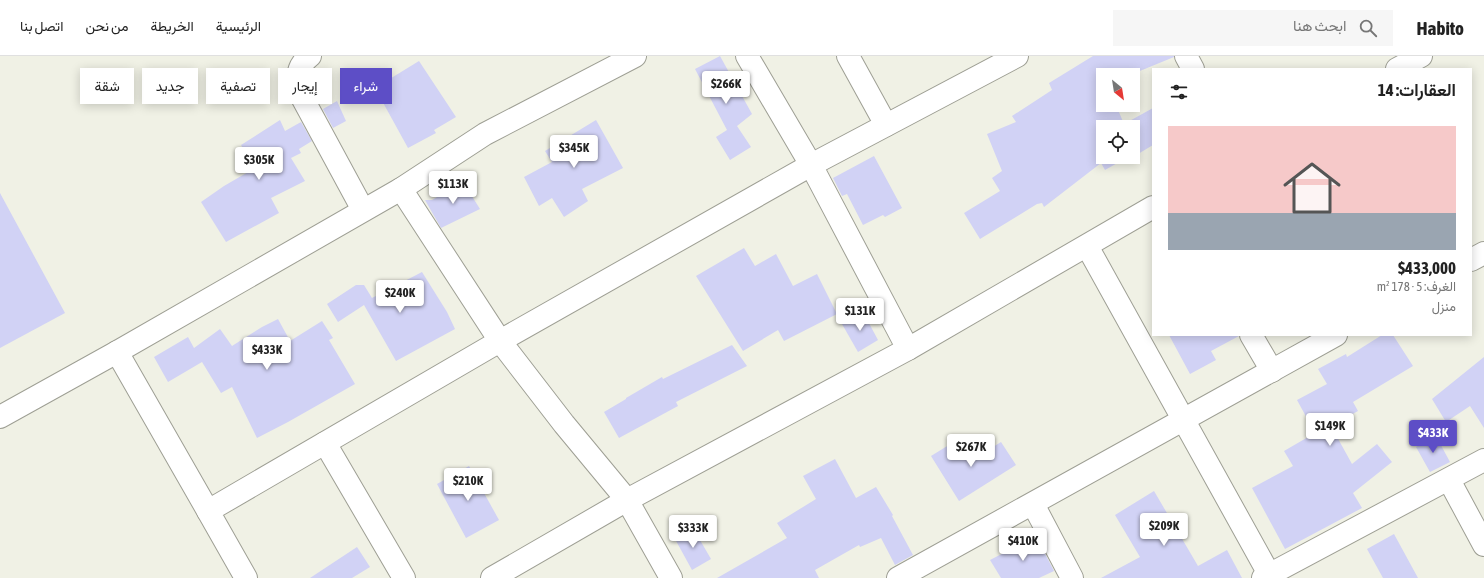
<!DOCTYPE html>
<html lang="ar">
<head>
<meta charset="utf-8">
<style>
  body { margin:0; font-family:"Asap Condensed",Vazirmatn,sans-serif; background:#f6f6f6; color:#222; direction:rtl; height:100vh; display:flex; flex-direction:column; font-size:15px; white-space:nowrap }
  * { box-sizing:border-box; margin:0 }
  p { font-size:13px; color:#767676 }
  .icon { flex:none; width:22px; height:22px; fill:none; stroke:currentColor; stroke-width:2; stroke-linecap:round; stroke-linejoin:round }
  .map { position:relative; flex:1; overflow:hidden; direction:ltr }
  .sheet { position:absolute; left:1152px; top:12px; width:320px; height:268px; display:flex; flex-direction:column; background:#fff; border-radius:0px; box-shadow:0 2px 10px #0003; direction:rtl }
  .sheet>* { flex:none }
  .guide { position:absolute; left:12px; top:12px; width:380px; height:36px; direction:rtl; display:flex; gap:8px }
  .needle { width:26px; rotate:150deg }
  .buttons { position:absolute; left:1096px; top:12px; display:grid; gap:8px }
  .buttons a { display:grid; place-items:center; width:44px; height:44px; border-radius:0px; background:#fff; box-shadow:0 2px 10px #0003; font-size:20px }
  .price { position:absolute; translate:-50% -34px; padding:0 9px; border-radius:4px; background:#fff; color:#222; font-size:13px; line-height:26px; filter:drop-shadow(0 1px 2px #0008) }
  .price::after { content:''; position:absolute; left:50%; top:24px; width:12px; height:9px; margin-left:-6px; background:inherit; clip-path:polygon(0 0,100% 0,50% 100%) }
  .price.active { background:#5d4ec6; color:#fff }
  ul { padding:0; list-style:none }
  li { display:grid; align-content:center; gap:8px; height:212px; padding:0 16px }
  li span { display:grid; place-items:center; height:124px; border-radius:0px; color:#555 }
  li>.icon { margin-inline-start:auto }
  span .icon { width:72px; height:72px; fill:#fffc; stroke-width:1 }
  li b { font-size:17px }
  h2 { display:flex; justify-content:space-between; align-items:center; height:48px; padding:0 16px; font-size:17px }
  .pill { padding:0 14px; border-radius:0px; background:#fff; box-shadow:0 2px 10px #0003; font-size:14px; line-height:36px }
  .pill.active { background:#5d4ec6; color:#fff }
  header { display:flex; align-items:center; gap:24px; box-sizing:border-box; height:56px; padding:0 20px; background:#fff; border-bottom:1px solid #e0e0e0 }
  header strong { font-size:19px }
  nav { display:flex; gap:22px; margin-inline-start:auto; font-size:14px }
  .search { width:280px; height:36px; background:#f6f6f6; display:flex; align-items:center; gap:10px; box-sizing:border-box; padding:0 14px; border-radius:0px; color:#767676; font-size:15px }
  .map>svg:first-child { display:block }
  .building { fill:#d1d2f5 }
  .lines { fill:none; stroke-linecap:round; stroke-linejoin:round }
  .street-casing { stroke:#9e9f94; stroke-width:24 }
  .street { stroke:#fff; stroke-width:22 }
</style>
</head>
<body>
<header>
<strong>Habito</strong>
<div class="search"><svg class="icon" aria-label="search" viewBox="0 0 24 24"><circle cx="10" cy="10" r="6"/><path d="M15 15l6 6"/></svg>ابحث هنا</div>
<nav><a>الرئيسية</a><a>الخريطة</a><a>من نحن</a><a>اتصل بنا</a></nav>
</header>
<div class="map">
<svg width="1484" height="522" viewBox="0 0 1484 522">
  <rect width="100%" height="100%" fill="#f0f1e5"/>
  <g class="building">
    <path d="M720 0 752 58 737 70 751 91 730 104 716 81 727 74 695 13Z"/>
    <path d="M1093 0H1174V1L1130 19H1103V49H1116L1124 68 1153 52V89L1133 101V71H1103V101H1128L1105 114 1101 107 1044 151 1042 147 1037 148 980 183 964 157 1000 135 992 122 1002 115 987 78 1016 66 1012 60 1052 34 1049 27Z"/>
    <path d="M419 5 456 61 434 74 436 77 408 92 375 32Z"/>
    <path d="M337 45 346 65 333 72 323 53Z"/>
    <path d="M280 64 285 75 301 66 312 85 299 93 301 97 291 102 305 125 271 142 279 157 226 186 201 146 224 130 255 112 241 89Z"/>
    <path d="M596 64 623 112 582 133 588 145 564 161 552 142 539 150 524 121 552 106 545 95Z"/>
    <path d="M874 100 902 152 885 161 883 159 863 169 847 138 842 140 833 122Z"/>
    <path d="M463 126 480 153 441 172 425 144H432Z"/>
    <path d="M0 137 65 257 0 292Z"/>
    <path d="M744 192 755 210 776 198 793 230 817 218 837 258 784 285 778 274 743 295 696 220Z"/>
    <path d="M422 216 447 256 455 273 396 305 364 249 338 266 327 248 356 229H364L372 242Z"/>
    <path d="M863 256 878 284 858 296 842 268Z"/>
    <path d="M278 263 290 285 322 265 333 282 329 284 355 328 288 366 257 382 232 331 221 337 202 306 168 326 154 301 188 281 194 292 220 273 232 290 262 271Z"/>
    <path d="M1169 279H1239V280L1211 295 1216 304 1190 318Z"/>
    <path d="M1382 279H1393L1413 310 1353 346 1358 355 1331 370 1352 408 1377 388 1392 406 1353 437 1362 452 1285 493 1252 432 1293 410 1284 395 1315 377 1297 344 1327 328 1318 313 1346 298 1347 301Z"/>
    <path d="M732 289 747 310 676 346 678 350 619 382 604 356 626 343V342L662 321 663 323Z"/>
    <path d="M1484 301V372L1470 350 1446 366 1432 343Z"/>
    <path d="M1436 380 1450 406 1430 416 1416 391Z"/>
    <path d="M957 384 969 406 1001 386 1016 409 959 445 931 400Z"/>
    <path d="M835 403 856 442 876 431 893 459 892 460 913 499 895 509 881 482 860 491 859 489 815 514 819 522H717L787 482 777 467 816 443 803 420Z"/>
    <path d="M469 410 499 464 466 482 437 428Z"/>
    <path d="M1154 435 1198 510 1227 494 1242 522H1101L1140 501 1115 459Z"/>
    <path d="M693 472 711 503 692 514 675 483Z"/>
    <path d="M1394 478 1418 522H1383L1367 493Z"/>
    <path d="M1036 480 1054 515 1039 522H1001L990 504Z"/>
    <path d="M357 491 370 511 352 522H310Z"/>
  </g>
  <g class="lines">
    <defs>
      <g id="street">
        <path d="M310 0C298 9 298 18 297 32L363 154"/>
        <path d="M747 0 811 109 908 293"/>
        <path d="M848 0 886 69"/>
        <path d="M1186 0 1193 13"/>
        <path d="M1397 13 1421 0"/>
        <path d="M401 133 500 285 564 368 627 444 671 522"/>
        <path d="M1087 190 1269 518"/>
        <path d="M1471 204 1484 197"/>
        <path d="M1251 279 1272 315"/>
        <path d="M117 296 208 455"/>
        <path d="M0 361 117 296 401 133 485 78 635 0"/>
        <path d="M325 387 404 522"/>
        <path d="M1449 424 1484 489"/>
        <path d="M1033 448 1072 522"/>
        <path d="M246 522 208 455 500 285 811 109 1017 0"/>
        <path d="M492 522 627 444 908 293 1153 151"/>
        <path d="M898 522 1336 279"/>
        <path d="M1263 522 1484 404"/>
      </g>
    </defs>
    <use href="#street" class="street-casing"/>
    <use href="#street" class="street"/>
  </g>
</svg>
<div class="buttons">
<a><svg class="needle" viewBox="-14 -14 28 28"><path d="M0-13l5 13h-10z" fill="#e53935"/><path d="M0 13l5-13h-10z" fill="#767676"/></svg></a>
<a><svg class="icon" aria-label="locate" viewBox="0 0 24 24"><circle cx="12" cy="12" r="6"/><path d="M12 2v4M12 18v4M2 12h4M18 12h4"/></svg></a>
</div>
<b class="price" style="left:726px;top:49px">$266K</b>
<b class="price" style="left:574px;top:113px">$345K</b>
<b class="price" style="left:259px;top:125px">$305K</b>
<b class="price" style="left:453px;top:149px">$113K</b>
<b class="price" style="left:400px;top:258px">$240K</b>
<b class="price" style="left:860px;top:276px">$131K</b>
<b class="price" style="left:267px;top:315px">$433K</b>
<b class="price" style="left:1330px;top:391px">$149K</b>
<b class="price active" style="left:1433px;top:398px">$433K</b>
<b class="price" style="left:971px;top:412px">$267K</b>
<b class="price" style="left:468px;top:446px">$210K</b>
<b class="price" style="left:1164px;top:491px">$209K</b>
<b class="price" style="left:693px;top:493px">$333K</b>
<b class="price" style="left:1023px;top:506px">$410K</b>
<div class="guide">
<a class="pill active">شراء</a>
<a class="pill">إيجار</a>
<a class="pill">تصفية</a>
<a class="pill">جديد</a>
<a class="pill">شقة</a>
</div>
<section class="sheet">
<h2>العقارات: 14<svg class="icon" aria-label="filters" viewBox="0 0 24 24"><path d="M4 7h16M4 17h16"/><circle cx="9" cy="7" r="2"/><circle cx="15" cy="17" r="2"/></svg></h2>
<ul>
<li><span style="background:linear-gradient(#f6c9c9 70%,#9aa5b1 0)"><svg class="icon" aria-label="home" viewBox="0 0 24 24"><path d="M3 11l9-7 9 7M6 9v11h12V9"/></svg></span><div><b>$433,000</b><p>الغرف: 5 · 178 m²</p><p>منزل</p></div></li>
</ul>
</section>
</div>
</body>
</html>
